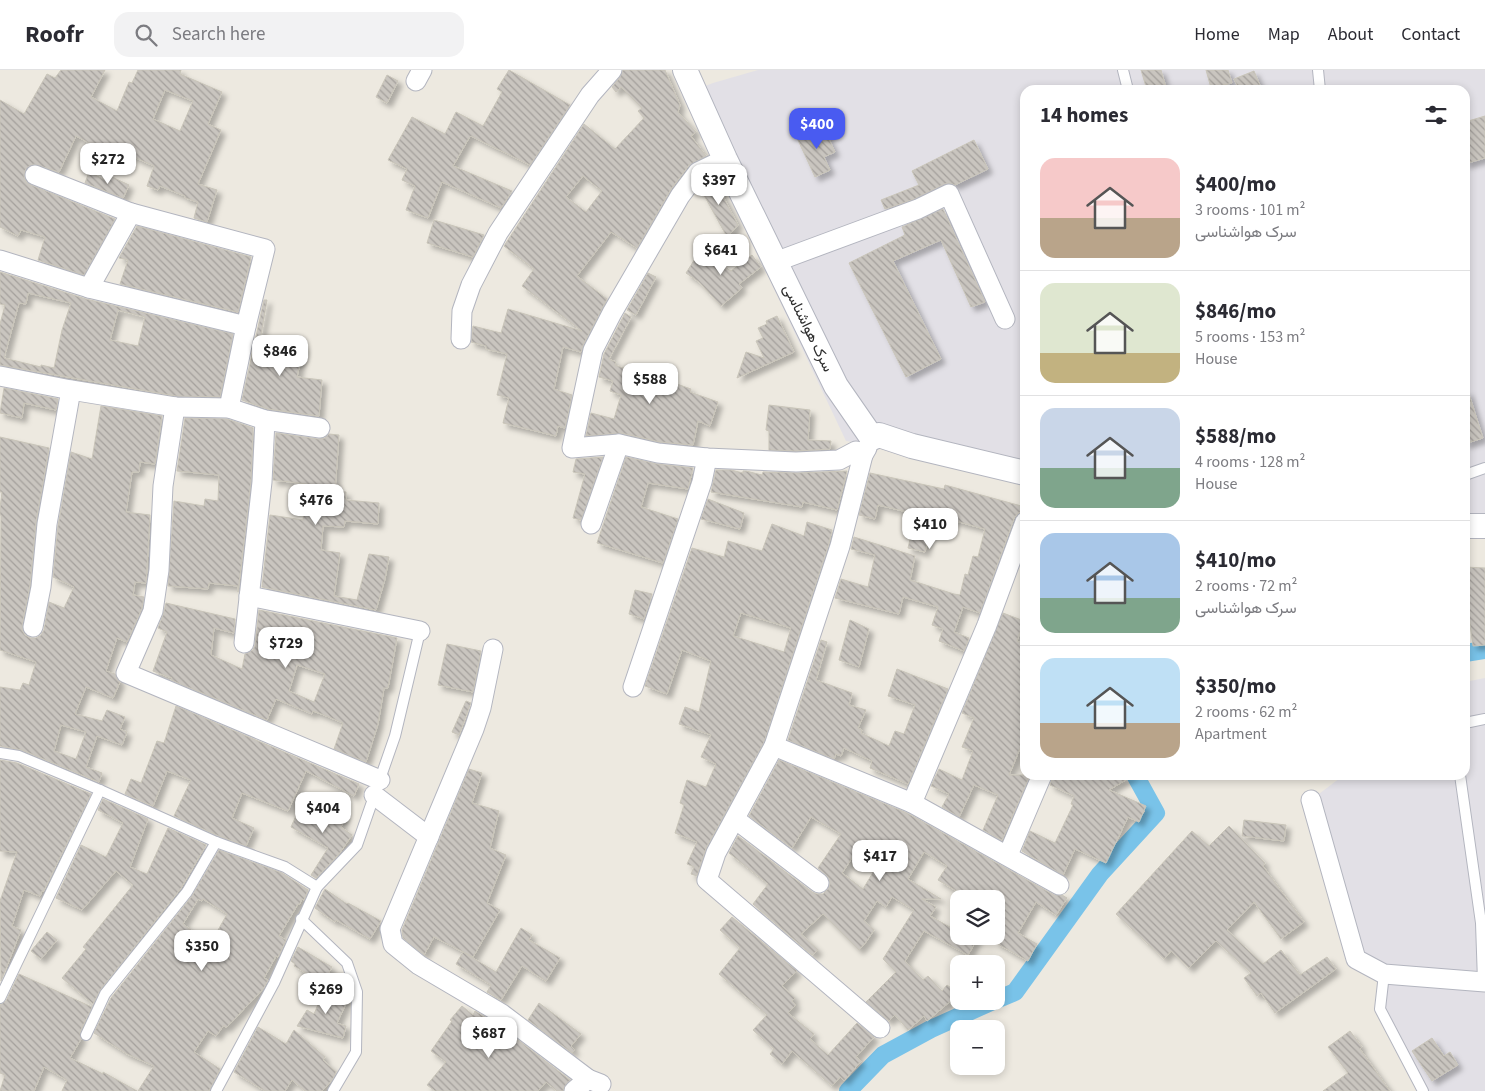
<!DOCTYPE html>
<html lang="en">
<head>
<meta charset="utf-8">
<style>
  body { margin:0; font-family:"Source Sans 3",Vazirmatn,sans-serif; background:#f2f2f3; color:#2b2b33; height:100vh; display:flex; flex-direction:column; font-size:19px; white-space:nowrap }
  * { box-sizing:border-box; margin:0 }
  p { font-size:16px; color:#7c7c81 }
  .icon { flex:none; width:28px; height:28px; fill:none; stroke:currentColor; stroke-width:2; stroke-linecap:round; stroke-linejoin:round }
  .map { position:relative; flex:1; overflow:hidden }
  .details { position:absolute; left:1020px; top:15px; width:450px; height:695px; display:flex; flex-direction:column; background:#fff; border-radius:15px; box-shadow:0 2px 8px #0003 }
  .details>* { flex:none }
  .controls { position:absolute; left:950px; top:820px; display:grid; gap:10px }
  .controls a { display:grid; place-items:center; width:55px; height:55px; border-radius:10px; background:#fff; box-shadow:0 2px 8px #0003; font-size:25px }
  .price { position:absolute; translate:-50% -42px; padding:0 11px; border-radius:10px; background:#fff; color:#222; font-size:16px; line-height:32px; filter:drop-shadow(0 1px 2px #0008) }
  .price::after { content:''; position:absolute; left:50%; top:30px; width:15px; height:11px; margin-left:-8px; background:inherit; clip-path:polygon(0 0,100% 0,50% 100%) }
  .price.on { background:#495bf1; color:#fff }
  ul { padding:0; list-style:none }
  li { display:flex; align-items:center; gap:15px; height:125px; padding:0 20px }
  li+li { border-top:1px solid #e1e1e2 }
  li span { display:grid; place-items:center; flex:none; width:140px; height:100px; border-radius:15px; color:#555 }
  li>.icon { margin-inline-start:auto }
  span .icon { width:60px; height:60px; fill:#fffc; stroke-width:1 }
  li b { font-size:21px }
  h2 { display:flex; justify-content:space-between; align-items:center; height:60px; padding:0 20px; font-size:21px }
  header { display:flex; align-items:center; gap:30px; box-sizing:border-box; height:70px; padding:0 25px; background:#fff; border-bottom:1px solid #e1e1e2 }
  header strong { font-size:24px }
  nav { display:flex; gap:28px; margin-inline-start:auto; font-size:18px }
  .search { width:350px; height:45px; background:#f2f2f3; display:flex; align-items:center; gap:12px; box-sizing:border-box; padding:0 18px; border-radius:15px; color:#7c7c81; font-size:19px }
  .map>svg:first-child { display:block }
  .industrial { fill:#e2e0e6 }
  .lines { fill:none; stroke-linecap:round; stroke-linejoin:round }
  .canal { stroke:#79c3e9; stroke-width:18 }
  .building { fill:url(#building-back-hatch); stroke:#c9c5b9; fill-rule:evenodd; filter:url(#shadow) }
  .service-casing { stroke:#b3b5bf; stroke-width:12 }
  .minor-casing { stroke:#b3b5bf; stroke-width:21 }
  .tertiary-casing { stroke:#b3b5bf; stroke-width:26 }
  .service { stroke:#fff; stroke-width:10 }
  .minor { stroke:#fff; stroke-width:19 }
  .tertiary { stroke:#fff; stroke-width:24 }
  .labels { text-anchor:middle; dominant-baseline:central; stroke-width:4; stroke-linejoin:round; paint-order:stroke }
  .street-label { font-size:15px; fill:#2d2d2d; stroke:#fff }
</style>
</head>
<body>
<header>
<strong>Roofr</strong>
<div class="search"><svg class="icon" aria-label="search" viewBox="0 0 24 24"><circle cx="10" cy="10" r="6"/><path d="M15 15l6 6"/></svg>Search here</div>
<nav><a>Home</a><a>Map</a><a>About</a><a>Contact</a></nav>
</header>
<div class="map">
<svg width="1485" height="1021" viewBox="0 0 1485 1021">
  <defs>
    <pattern id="building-back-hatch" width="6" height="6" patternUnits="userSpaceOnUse" patternTransform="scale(1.25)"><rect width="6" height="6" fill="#c9c5bf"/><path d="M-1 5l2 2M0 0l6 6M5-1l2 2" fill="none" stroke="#a4a09c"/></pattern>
    <filter id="shadow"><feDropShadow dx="4.5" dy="4.5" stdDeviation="2.5" flood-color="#0004"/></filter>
  </defs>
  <rect width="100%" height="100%" fill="#ede9e0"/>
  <g class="industrial">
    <path d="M758 0H1485V460L1465 457V20H1025V397L846 371 682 25 713 13Z"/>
    <path d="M1485 608V1021H1423L1380 939 1384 904 1356 889 1311 730 1344 705H1465V612Z"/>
  </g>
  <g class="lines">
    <g class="canal">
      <path d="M1465 583 1485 580"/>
      <path d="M996 930 1015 922 1100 804 1156 743 1135 705"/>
      <path d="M848 1021 883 985 931 959 993 931"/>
    </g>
  </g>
  <g class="building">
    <path d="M61 0H105L91 27 117 41 129 12 132 13 138 0H181L180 4 222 22 208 54 221 60 198 114 217 120 207 152 194 148 198 132 185 128V126L160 116 158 120 147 116 154 96 109 76 106 82 76 66 59 102 34 94 28 97 25 100 24 106 26 112 31 115 115 149 84 205 38 190 45 167 21 160 18 166 0 157V30L24 44 47 4 55 8ZM165 20 193 31 180 61 153 49Z"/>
    <path d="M509 0 570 35 530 95 471 66 469 68 453 96 512 121 501 138 442 112 428 148 406 140 415 116 402 110 407 99 388 90 412 47 445 64 456 42 483 56 502 22 497 19Z"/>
    <path d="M623 0H665L680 35 678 42 696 62 691 66 706 86 689 95 671 119 637 178 611 162 577 206 607 229 583 275 581 282 563 277 554 319 572 325 565 358 558 356 556 366 503 353 509 328 497 325 507 284 486 279V276L471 272 473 256 501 263 508 239 582 261 522 216 534 199 504 176 584 54 615 79 644 48 638 41 642 38 621 17 616 22 612 17 620 7ZM583 106 602 121 586 142 566 127Z"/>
    <path d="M1141 0H1161L1166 17 1156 20H1147Z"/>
    <path d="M1206 0H1228L1232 13 1211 18Z"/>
    <path d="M1254 1 1262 20H1239L1234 9Z"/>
    <path d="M387 5 398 11 387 33 376 27Z"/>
    <path d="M1485 46V88L1465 94V52Z"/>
    <path d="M823 56 835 82 824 87 830 100 815 107 797 68Z"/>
    <path d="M974 70 988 99 955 115 949 113 944 114 914 129 885 139 881 130 919 115 912 101Z"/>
    <path d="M89 102 105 110 108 105 129 115 123 128 85 113Z"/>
    <path d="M713 107 738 155 727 167 700 118 705 111Z"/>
    <path d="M943 139 985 232 971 237 941 170 893 191 941 289 906 307 849 193 905 165 902 157Z"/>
    <path d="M434 150 484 165 473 187 427 173Z"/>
    <path d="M137 156 251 187 238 242 120 214 128 190 119 188Z"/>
    <path d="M700 181 731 201 752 185 761 197 739 214 742 218 721 236 699 212 686 203Z"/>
    <path d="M0 202 86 229 233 264 220 327 176 326 0 295V254L5 235 0 234ZM28 223 71 233 62 260 54 298 41 295V297L4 288 19 233 26 234ZM118 240 145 247 138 276 110 270Z"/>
    <path d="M648 203 656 207 636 245 627 240Z"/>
    <path d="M264 230H267L261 266 304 276 297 307 322 310 319 346 268 339 242 330Z"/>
    <path d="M625 243 631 247 609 289 616 292 615 295 659 311 660 308 691 319 690 322 718 332 710 356 698 351 693 375 660 372 621 363 586 366 591 343 614 349 621 325 610 321 613 311 599 307 604 284Z"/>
    <path d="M777 246 794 282 737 308 746 282 764 288 756 271 763 268 758 258 767 254 766 251Z"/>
    <path d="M4 318 58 329 56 340 24 333 22 348 0 343Z"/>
    <path d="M1468 321 1483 368 1465 374V322Z"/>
    <path d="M769 335 810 340 808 370 831 371 830 379 796 381 769 380V361L766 360Z"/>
    <path d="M101 336 162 346 155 394 140 392 139 402H132L126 442 150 445 146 513 135 512 133 525 144 527 142 538 127 572 117 568 106 601 115 604 120 612 113 628 86 617 75 644 102 651 107 640 125 647 120 659 127 662 122 675 97 666 86 697 102 703 99 712 22 680 0 676V617L20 620 23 613 29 615 36 592 0 580 1 445H0V438L2 422H0V367L49 378 36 452 30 515 22 555V560L25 565 30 568H36L41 565 44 560 49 532 64 538 74 517 53 507 58 456 71 382 92 389ZM61 655 86 662 76 689 54 681Z"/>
    <path d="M185 348 227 349 253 358 251 411 238 522V516L209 513 208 519 168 516 174 431 204 436 205 429 218 431 219 405 177 401Z"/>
    <path d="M276 363 318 369 325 368 329 364 339 365 335 421 346 422V430L379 433 378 454 345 451 344 457 323 456 321 480 340 483 334 526 357 530 369 484 389 487 385 509 376 540 262 517 270 445 303 450 307 414 273 410Z"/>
    <path d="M603 387 581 450 573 448 585 404 573 402 576 389Z"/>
    <path d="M626 387 657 394 693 398 688 419 648 413 641 437 678 449 663 493 597 473Z"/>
    <path d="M716 400H731L743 403V401H746L762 405 763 402 797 403 847 401 837 440 803 432 802 437 711 422Z"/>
    <path d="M870 403 944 419 945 415 1025 437V441L1018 443 1014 448 980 543 963 537 954 562 969 568 964 581 939 571 943 559 932 555 938 537 903 527 899 544 835 528 841 509 868 517 875 485 851 479 854 467 915 486 910 510 954 524 960 525 965 504 968 505 973 486 978 487 985 459 933 445 925 482 908 478 916 444 878 435 875 449 859 445Z"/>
    <path d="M708 429 744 443 740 459 701 449Z"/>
    <path d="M807 452 832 460 829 473 764 672 706 778 697 806 691 804 694 797 687 794 697 772 675 763 684 735 680 733 687 710 706 717 716 694 701 687 711 665 679 654 685 637 699 642 711 591 682 580 667 624 645 616 692 478 724 487 728 471 762 481 772 454 804 466ZM741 543 791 558 784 582 733 566Z"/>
    <path d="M1465 497 1485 498V575L1473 576 1467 533V519H1465Z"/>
    <path d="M635 520 652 524 644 549 629 544Z"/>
    <path d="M166 533 235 549 234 563 214 558 211 585 242 599 245 584 253 580 255 575 259 540 397 568 388 618H384L378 654 366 692 334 679 343 653 324 645 313 641 312 644 276 629 267 650 171 610 172 608 153 601 167 562 158 558 163 545ZM297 595 325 604 314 632 289 621Z"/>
    <path d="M1003 543 1024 551 1017 571 1025 575V678L1021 676 1009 705H1030L1002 770 983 760 998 725 974 715 959 747 942 737 949 724 931 716 939 699 962 710 973 681 962 677 974 648 962 643Z"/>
    <path d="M850 550 869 559 859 597 839 590Z"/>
    <path d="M821 570 827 572 816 610 852 623 849 635 866 640 858 658 862 660 861 663 889 676 895 661 904 664 915 635 888 626 897 599 948 619 908 714 870 698 872 691 844 678 841 686 836 684 834 689 788 670Z"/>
    <path d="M447 574 481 581 473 622 438 615Z"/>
    <path d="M466 631 471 633 470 635 459 665 452 662Z"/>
    <path d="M176 636 359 714 354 726 306 701 288 741 242 723 232 748 254 758 246 776 219 766 174 746 191 710 167 701 153 736 125 724 131 709 141 713 157 671 164 673Z"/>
    <path d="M0 690 17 693 91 724 43 822 42 821 40 826 24 820 12 856 21 860 1 911 0 831 17 782 0 781Z"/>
    <path d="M779 690 907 743 1054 825H1062L1067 828 1056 845 1036 832 1018 863 1037 874 1028 891 996 873V852L1003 840 996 835V829H970L938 810 947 796 924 782 908 809 941 829H922L936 837 930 846 959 862V866H979L968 885 924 861 905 891 923 910 928 906 942 921 947 915 959 924 927 951 924 946 908 960 895 945 889 951 866 932 896 902 883 889 914 840 892 827 886 837 877 831 864 851 874 860 866 872 859 880 823 844 801 864 818 880 812 885 753 834 768 814 729 783 738 766 812 822 817 824H823L828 819 830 814 829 808 818 798 841 764 811 747 792 778 749 746ZM858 779 880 791 863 819 842 803Z"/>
    <path d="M469 699 482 703 472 733 499 741 490 778 506 785 487 833 500 840 473 887 434 867 424 885 403 868 402 860Z"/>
    <path d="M1053 705H1078L1087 709 1089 705H1134L1109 720 1146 736 1139 752 1128 747 1106 793 1075 779 1063 805 1022 781 1030 761 1055 773 1073 735 1071 734 1074 726 1050 715Z"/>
    <path d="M103 729 148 749 130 797 147 804 168 758 206 775 181 818 100 920 93 934 62 908 86 879 83 877 133 815 116 801 82 840 56 828 81 775 106 787 123 753 98 740Z"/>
    <path d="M299 739 319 748 323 739 345 747 341 757 352 765 339 784 316 808 311 805 328 778 291 757Z"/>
    <path d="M1244 750 1286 755 1284 771 1242 766Z"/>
    <path d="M1229 756 1265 793 1263 796 1304 852 1281 869 1254 832 1227 860 1263 894 1281 880 1300 905 1327 887 1336 899 1275 943 1261 923 1257 926 1244 908 1251 903 1216 871 1189 898 1171 881 1164 889 1116 844 1192 761 1209 776Z"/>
    <path d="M219 780 282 803 308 820 304 830 302 829 299 835 298 834 279 866 286 870 278 887 276 886 264 908 268 910 263 919 226 958 224 955 216 966 208 961 194 982 220 999 209 1021H138L154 996 127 984 94 963 111 928 192 826ZM198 829 202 831 203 829 227 844 212 871 205 867 203 869 183 854Z"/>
    <path d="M325 819 347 834 348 833 381 851 370 869 336 850 335 852 315 838Z"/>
    <path d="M732 847 797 901 782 916 795 928 792 931 796 935 788 943 814 964 810 969 828 985 857 953 874 967 856 987 861 991 844 1011 840 1007 832 1016 792 981 782 994 770 984 774 979 753 960 767 945 719 904 740 878 720 860Z"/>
    <path d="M521 858 532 865 529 870 560 888 546 911 522 896 501 930 487 922 491 915 456 894 463 882 496 902Z"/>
    <path d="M47 862 57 870 41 889 31 881Z"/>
    <path d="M298 877 332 897 323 913 294 896 295 894 291 891Z"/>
    <path d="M19 904 92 937 80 962 81 969 70 988 95 1000 103 1004V1002L137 1021H62L67 1010 44 997 34 1021H0L5 1005 0 1003V935L6 931Z"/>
    <path d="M325 918 348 929 337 953 346 956 343 968 297 956 307 940 314 944Z"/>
    <path d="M539 933 581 964 571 976 575 980 572 983 528 950Z"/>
    <path d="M462 936 473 945 475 941 496 953 570 1010 564 1017 563 1021H557L546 1012 538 1021H435L427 1015 446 992 431 981 452 951 450 950Z"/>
    <path d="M258 957 286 974 294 960 325 987 323 990 336 1002 332 1010 322 1021H305L292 1010 285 1021H265L234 1002Z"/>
    <path d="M1350 961 1362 977 1360 979 1390 1021H1323L1348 1003 1328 977Z"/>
    <path d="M1432 968 1444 986 1450 982 1458 995 1432 1011 1412 981Z"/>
  </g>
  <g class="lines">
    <defs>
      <g id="service">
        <path d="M1123 0 1128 20"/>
        <path d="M1318 0 1320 20"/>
        <path d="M1465 405 1485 398"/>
        <path d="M1465 653 1485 649"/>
        <path d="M0 683 19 686 100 720 216 772 285 797 317 817"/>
        <path d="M1460 705 1481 853 1483 911"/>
        <path d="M301 849 347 893 357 922 356 982 333 1021"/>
        <path d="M1384 904 1380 939 1423 1021"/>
        <path d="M0 928 100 720"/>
        <path d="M86 965 105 924 187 822 216 772"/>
        <path d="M216 1021 274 913 317 817 357 775 395 666 420 561"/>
      </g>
      <g id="minor">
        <path d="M416 11 422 0"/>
        <path d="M725 89 698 102 680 126 612 243 593 280 572 378 619 374 658 383 707 388 796 392 839 390 856 381 863 385 867 378"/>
        <path d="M35 105 131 143 265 179 246 256 229 338"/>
        <path d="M0 190 89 218 246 256"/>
        <path d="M775 192 918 139 949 124 1005 249"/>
        <path d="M89 218 131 143"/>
        <path d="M461 269 462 241 471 215 498 163 590 25 612 0"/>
        <path d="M0 306 71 320 175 337 229 338 265 350 320 358"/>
        <path d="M175 337 163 416 159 500 153 541 126 603 380 710"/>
        <path d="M863 385 840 476 774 676 716 783 707 810 880 958"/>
        <path d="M591 454 619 374"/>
        <path d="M249 526 420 561"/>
        <path d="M33 557 41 517 47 454 71 320"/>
        <path d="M244 573 262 412 265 350"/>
        <path d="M493 579 481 638 474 659 390 859 393 874 419 895 502 944 588 1009 601 1014"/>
        <path d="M633 617 702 412 707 388"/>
        <path d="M774 676 912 733 1059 815"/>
        <path d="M374 725 429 767"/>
        <path d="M1311 730 1356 889 1384 904 1485 912"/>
        <path d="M912 733 987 555 1025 452"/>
        <path d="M735 749 819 813"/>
        <path d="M1008 785 1042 705"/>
        <path d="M574 1021 588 1009"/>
      </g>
      <g id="tertiary">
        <path d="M685 0 725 89 836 316 872 368 879 365 912 376 1025 403"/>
        <path d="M1465 456H1485"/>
      </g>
    </defs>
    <use href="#service" class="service-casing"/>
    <use href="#minor" class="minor-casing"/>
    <use href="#tertiary" class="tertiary-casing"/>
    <use href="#service" class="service"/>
    <use href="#minor" class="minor"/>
    <use href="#tertiary" class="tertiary"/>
  </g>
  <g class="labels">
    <g class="street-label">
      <text transform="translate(808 258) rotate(64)">سرک هواشناسی</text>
    </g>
  </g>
</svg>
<div class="controls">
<a><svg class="icon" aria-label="layers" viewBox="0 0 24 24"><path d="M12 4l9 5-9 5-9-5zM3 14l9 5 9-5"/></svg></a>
<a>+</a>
<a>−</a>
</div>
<b class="price on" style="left:817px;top:80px">$400</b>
<b class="price" style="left:108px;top:115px">$272</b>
<b class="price" style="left:719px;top:136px">$397</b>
<b class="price" style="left:721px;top:206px">$641</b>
<b class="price" style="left:280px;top:307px">$846</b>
<b class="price" style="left:650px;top:335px">$588</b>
<b class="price" style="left:316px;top:456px">$476</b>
<b class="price" style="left:930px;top:480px">$410</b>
<b class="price" style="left:286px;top:599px">$729</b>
<b class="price" style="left:323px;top:764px">$404</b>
<b class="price" style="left:880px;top:812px">$417</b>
<b class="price" style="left:202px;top:902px">$350</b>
<b class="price" style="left:326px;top:945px">$269</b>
<b class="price" style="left:489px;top:989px">$687</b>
<section class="details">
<h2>14 homes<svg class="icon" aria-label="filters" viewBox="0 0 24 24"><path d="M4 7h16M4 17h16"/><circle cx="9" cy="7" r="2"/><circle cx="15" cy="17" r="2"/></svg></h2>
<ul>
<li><span style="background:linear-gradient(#f6c9c9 60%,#b9a48a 0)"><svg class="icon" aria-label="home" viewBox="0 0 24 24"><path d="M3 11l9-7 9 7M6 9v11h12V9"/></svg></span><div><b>$400/mo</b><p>3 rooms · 101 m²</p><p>سرک هواشناسی</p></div></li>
<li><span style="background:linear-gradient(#dfe7d0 70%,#c2b280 0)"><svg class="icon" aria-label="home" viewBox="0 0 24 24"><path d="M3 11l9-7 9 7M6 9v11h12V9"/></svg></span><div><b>$846/mo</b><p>5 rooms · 153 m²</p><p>House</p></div></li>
<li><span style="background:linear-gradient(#c9d6e8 60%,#7fa58c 0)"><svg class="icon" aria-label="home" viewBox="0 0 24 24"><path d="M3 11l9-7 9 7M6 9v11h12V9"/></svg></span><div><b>$588/mo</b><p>4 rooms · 128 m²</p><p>House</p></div></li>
<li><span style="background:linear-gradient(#a9c7e8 65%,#7fa58c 0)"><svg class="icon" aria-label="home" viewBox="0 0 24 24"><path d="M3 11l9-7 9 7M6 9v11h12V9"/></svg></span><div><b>$410/mo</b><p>2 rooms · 72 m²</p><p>سرک هواشناسی</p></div></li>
<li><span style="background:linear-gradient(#bfe0f5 65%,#b9a48a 0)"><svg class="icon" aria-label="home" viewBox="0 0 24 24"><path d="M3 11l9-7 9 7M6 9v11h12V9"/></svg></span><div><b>$350/mo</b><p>2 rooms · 62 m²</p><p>Apartment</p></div></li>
</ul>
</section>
</div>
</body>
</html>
